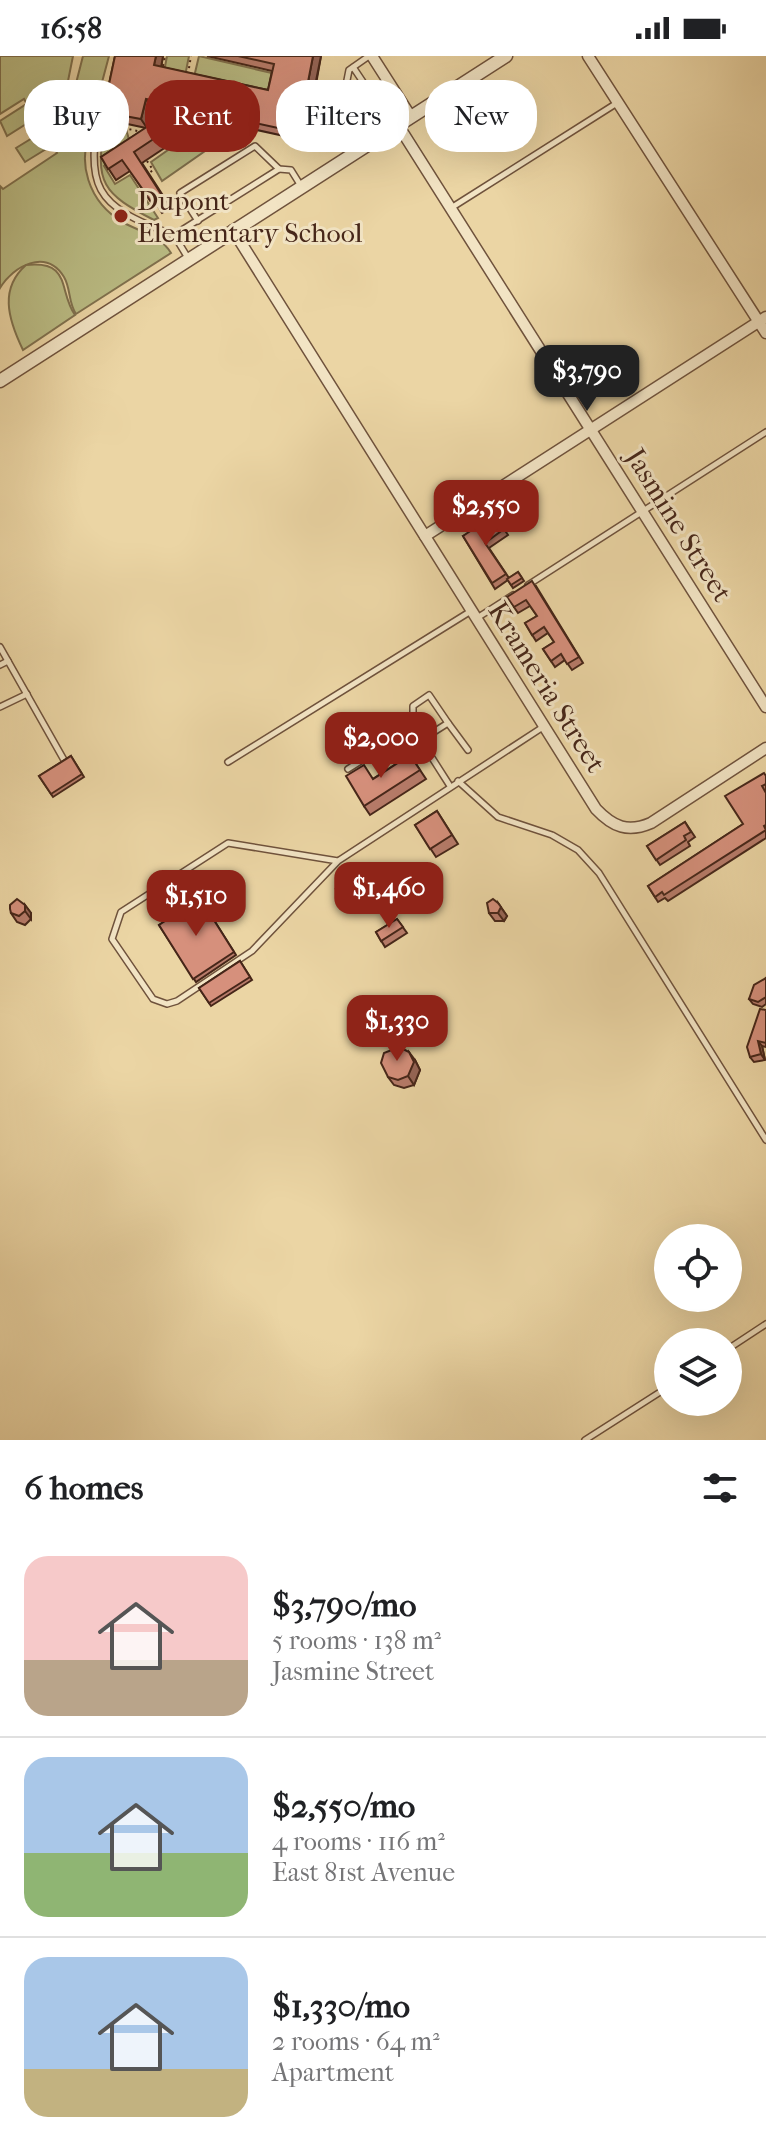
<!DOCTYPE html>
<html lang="en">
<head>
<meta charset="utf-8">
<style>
  body { margin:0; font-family:"IM FELL French Canon",serif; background:#f6f6f6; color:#202124; height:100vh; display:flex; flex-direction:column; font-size:30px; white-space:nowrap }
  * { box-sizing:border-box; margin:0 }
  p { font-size:26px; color:#757577 }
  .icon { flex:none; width:44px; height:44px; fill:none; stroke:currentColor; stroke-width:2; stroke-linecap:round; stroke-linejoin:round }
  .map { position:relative; height:1384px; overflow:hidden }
  .drawer { display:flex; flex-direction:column; background:#fff; flex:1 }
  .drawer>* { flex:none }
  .hud { position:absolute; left:24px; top:24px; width:718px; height:72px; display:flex; gap:16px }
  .tools { position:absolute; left:654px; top:1168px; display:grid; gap:16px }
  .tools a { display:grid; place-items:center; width:88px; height:88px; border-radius:50%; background:#fff; box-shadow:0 8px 32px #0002; font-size:40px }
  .price { position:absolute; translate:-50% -68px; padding:0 18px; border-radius:16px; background:#8f2418; color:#fff; font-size:26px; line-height:52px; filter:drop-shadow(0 2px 4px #0008) }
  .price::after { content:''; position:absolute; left:50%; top:48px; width:24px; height:18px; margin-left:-12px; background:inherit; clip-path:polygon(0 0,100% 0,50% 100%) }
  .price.on { background:#222; color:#fff }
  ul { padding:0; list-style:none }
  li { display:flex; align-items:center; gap:24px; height:200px; padding:0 24px }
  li+li { border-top:2px solid #e0e0e0 }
  li span { display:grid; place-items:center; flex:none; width:224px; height:160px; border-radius:24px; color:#555 }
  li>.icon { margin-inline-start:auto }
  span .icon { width:96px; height:96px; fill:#fffc; stroke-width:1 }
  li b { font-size:34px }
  h2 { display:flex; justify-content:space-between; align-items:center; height:96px; padding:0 24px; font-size:34px }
  .chip { padding:0 28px; border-radius:32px; background:#fff; box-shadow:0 8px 32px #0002; font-size:28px; line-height:72px }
  .chip.on { background:#8f2418; color:#fff }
  .status { display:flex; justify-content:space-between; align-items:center; height:56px; padding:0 40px; background:#fff; direction:ltr }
  .status svg { height:22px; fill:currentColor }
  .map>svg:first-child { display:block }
  .green { fill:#babc84; stroke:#80714e; stroke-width:2 }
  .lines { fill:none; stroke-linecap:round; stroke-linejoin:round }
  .service-casing { stroke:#6f523c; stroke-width:8 }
  .minor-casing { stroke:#6f523c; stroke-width:13 }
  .tertiary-casing { stroke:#6f523c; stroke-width:15 }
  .path { stroke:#462619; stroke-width:2; stroke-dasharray:2 4; stroke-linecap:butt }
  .service { stroke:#f2e4c4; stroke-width:5 }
  .minor { stroke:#f2e4c4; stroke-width:10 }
  .tertiary { stroke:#f2e4c4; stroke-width:12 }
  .wall { fill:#b87c6b; stroke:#462619; stroke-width:2 }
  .shaded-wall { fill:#966557; stroke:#462619; stroke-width:2 }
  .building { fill:#d6907c; stroke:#462619; stroke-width:2 }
  .poi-dot { fill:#8f2418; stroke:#f2e4c4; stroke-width:3 }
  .labels { text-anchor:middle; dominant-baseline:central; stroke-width:6; stroke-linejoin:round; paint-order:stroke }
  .poi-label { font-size:28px; fill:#462619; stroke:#f2e4c4; text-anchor:start }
  .street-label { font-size:28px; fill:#462619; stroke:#f2e4c4 }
</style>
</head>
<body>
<div class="status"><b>16:58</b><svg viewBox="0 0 49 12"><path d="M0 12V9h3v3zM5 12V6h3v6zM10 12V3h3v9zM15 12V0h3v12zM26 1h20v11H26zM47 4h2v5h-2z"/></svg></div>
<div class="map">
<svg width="766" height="1384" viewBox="0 0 766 1384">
  <rect width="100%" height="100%" fill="#ebd5a4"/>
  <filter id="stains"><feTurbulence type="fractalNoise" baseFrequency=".0025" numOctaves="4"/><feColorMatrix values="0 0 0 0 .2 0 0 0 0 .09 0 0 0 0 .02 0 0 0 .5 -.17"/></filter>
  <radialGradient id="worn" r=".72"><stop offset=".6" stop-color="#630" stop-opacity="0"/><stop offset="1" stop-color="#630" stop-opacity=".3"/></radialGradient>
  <g class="green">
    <path d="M0 0H73L65 40 97 47 94 64 37 65 24 43 0 58Z"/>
    <path d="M83 0H109L97 45 73 39Z"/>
    <path d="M167 0H189L185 20 164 16Z"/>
    <path d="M199 0 276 18 272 39 194 21Z"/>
    <path d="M25 49 34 63 7 80 0 65Z"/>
    <path d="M178 60 238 72 162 125 151 106 185 82 173 63Z"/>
    <path d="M94 69C74 105 89 147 124 167 141 176 161 180 171 197L76 258C68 246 71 233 64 221 46 192 13 210 0 232V130L3 133 57 97 42 72Z"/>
    <path d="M105 69 126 73 130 87 104 110 115 128 130 119 158 162 154 164C103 138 94 127 105 69Z"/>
    <path d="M42 76 51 90 25 106 16 92Z"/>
    <path d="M26 209C72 204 58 235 75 259L23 294C7 261 0 232 26 209Z"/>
  </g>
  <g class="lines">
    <defs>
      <g id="service">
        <path d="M353 11 381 53 356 68 339 65 349 14 369 0"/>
        <path d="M100 48C86 132 92 149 174 179"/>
        <path d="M451 152 617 47"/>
        <path d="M198 165 180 137 255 90 279 113 291 114 301 130"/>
        <path d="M188 202 174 179 279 113"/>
        <path d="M528 529 766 376"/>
        <path d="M477 562 513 539"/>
        <path d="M0 591 64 704"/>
        <path d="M0 609 8 605"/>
        <path d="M0 651 27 638"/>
        <path d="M413 672V650L429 639 448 667"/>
        <path d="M421 684 448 667 468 694"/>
        <path d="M228 706 471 555"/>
        <path d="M348 713 413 672 450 730"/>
        <path d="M458 725 498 761 552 779 578 794 599 817 766 1084"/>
        <path d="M338 805 252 895 177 945 167 948 153 943 112 883 121 856 228 787 338 805 543 671"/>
        <path d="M728 1293 766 1268"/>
        <path d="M585 1384 668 1331"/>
      </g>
      <g id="minor">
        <path d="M372 0 411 61"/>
        <path d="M588 0 766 277"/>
        <path d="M398 69 766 651"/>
        <path d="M233 174 596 753C613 771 628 777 651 767L766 692"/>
        <path d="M425 480 766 261"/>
      </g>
      <path id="tertiary" d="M0 325 506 0"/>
    </defs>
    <use href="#service" class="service-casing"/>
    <use href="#minor" class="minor-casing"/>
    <use href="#tertiary" class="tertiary-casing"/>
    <g class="path">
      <path d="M163 10 165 0"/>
      <path d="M188 18 191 0"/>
      <path d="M168 65 179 57"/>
      <path d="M106 68 142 76"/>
      <path d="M150 69 154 52"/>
      <path d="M147 105 153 114 148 118"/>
    </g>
    <use href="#service" class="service"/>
    <use href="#minor" class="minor"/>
    <use href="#tertiary" class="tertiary"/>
  </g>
  <g class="wall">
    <path d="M115 0H163L161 11 268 34 272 15 207 0H321L316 28 325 37 319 63 303 60 298 83 152 51 148 71 165 59 181 81 142 107 171 152 162 157 156 147 153 149 130 115 116 124 101 101 146 72 109 64 103 56Z"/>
    <path d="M498 464 508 479 489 492 509 522 518 516 524 525 513 532 508 524 495 533 463 480 488 470Z"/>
    <path d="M536 530 583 607 572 614 565 604 555 611 543 593 554 586 548 577 536 585 525 567 537 560 530 550 518 557 507 541Z"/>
    <path d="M410 699 426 723 370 759 364 750 373 723Z"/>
    <path d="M71 700 84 721 53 741 39 720Z"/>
    <path d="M766 720V782L668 845 665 842 658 846 648 830 743 768Z"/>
    <path d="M437 755 458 788 436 801 415 769Z"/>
    <path d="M685 766 695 781 688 786 690 790 660 809 647 790Z"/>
    <path d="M346 827 357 844 348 850 336 833Z"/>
    <path d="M200 842 236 899 196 926 159 869Z"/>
    <path d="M498 847 507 860 504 865H495L489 857Z"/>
    <path d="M25 849 31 857V863L25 869 17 866 11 857Z"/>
    <path d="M397 863 407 877 385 891 376 876Z"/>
    <path d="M240 905 252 924 211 950 199 932Z"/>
    <path d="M766 922V948L762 951 753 948 749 943Z"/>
    <path d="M766 954V991L762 990 765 1004 754 1006 750 1001Z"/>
    <path d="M415 1004 420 1014 414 1029 404 1032 394 1029 388 1021Z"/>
  </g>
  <g class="shaded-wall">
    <path d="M156 0H163L160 18 154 9Z"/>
    <path d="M313 0H321L314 35 308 26Z"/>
    <path d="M319 28 325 37 319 63 313 54Z"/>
    <path d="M146 43 152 51 147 72 141 63Z"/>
    <path d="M297 52 303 60 298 83 292 75Z"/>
    <path d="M498 847 507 860 504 865 498 857Z"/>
    <path d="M25 849 31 857V863L25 855Z"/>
    <path d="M758 985 762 990 765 1004 761 998Z"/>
    <path d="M409 996 415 1004 420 1014 414 1029 408 1020Z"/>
  </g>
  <g class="building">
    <path d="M115 0H156L154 9 268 34 274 8 238 0H313L308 26 319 28 313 54 297 52 292 75 146 43 141 63 103 56Z"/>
    <path d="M165 59 173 70 134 96 163 141 155 146 149 136 146 138 122 104 108 113 101 101Z"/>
    <path d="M498 464 504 473 485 487 506 518 492 527 463 480 485 465 488 470Z"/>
    <path d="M518 516 522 522 511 529 507 523Z"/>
    <path d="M532 525 579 601 567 608 561 598 551 605 543 593 554 586 544 571 532 579 525 567 537 560 526 544 514 551 507 541Z"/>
    <path d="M410 699 420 714 364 750 346 720 364 709 373 723Z"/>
    <path d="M71 700 82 718 51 738 39 720Z"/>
    <path d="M764 717 766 720V728L762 730 766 737V769L764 770 766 774 664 839 662 836 655 841 648 830 743 768 725 740Z"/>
    <path d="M437 755 452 779 430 793 415 769Z"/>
    <path d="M685 766 691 776 684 780 686 784 656 804 647 790Z"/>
    <path d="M346 827 351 835 342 841 336 833Z"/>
    <path d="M200 842 234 896 193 923 159 869Z"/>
    <path d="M17 843 25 849V855L19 860 11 857 10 853V849Z"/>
    <path d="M493 843 498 847 501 851 498 857H489L487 847Z"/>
    <path d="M397 863 403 871 381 885 376 876Z"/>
    <path d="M240 905 250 921 209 947 199 932Z"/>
    <path d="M766 922V941L758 946 749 943 754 929Z"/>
    <path d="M760 953 766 954V987L758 985 761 998 750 1001 747 991Z"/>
    <path d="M399 991 409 996 414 1006 408 1020 398 1024 388 1021 381 1007 384 997Z"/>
  </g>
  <circle class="poi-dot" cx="121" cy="160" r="8"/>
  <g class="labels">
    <g class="poi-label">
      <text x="137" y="144">Dupont<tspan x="137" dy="32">Elementary School</tspan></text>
    </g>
    <g class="street-label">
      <text transform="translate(679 469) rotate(58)">Jasmine Street</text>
      <text transform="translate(547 631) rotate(58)">Krameria Street</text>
    </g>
  </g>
  <rect width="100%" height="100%" filter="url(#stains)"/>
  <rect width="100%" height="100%" fill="url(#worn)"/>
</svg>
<div class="tools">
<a><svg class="icon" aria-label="locate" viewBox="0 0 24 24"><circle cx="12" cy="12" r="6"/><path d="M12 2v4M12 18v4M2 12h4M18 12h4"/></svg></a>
<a><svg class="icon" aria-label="layers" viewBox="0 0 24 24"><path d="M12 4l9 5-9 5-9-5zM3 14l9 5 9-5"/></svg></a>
</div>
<b class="price on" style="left:587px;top:357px">$3,790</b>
<b class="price" style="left:486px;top:492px">$2,550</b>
<b class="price" style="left:381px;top:724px">$2,000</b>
<b class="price" style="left:389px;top:874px">$1,460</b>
<b class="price" style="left:196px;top:882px">$1,510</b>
<b class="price" style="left:397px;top:1007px">$1,330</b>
<div class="hud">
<a class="chip">Buy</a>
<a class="chip on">Rent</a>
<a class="chip">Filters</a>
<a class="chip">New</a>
</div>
</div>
<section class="drawer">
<h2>6 homes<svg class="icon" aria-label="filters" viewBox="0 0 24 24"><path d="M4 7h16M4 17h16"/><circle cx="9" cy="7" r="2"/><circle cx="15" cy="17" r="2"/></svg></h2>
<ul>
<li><span style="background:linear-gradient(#f6c9c9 65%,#b9a48a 0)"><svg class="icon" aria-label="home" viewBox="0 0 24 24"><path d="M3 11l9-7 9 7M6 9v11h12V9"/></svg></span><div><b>$3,790/mo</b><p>5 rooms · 138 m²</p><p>Jasmine Street</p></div></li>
<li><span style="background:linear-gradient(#a9c7e8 60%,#8fb573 0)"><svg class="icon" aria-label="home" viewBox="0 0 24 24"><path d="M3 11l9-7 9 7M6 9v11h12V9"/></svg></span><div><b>$2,550/mo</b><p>4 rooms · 116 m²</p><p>East 81st Avenue</p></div></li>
<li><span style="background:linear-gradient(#a9c7e8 70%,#c2b280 0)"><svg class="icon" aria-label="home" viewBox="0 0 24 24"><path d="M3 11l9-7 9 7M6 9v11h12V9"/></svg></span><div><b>$1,330/mo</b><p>2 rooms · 64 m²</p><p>Apartment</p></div></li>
</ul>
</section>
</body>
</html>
